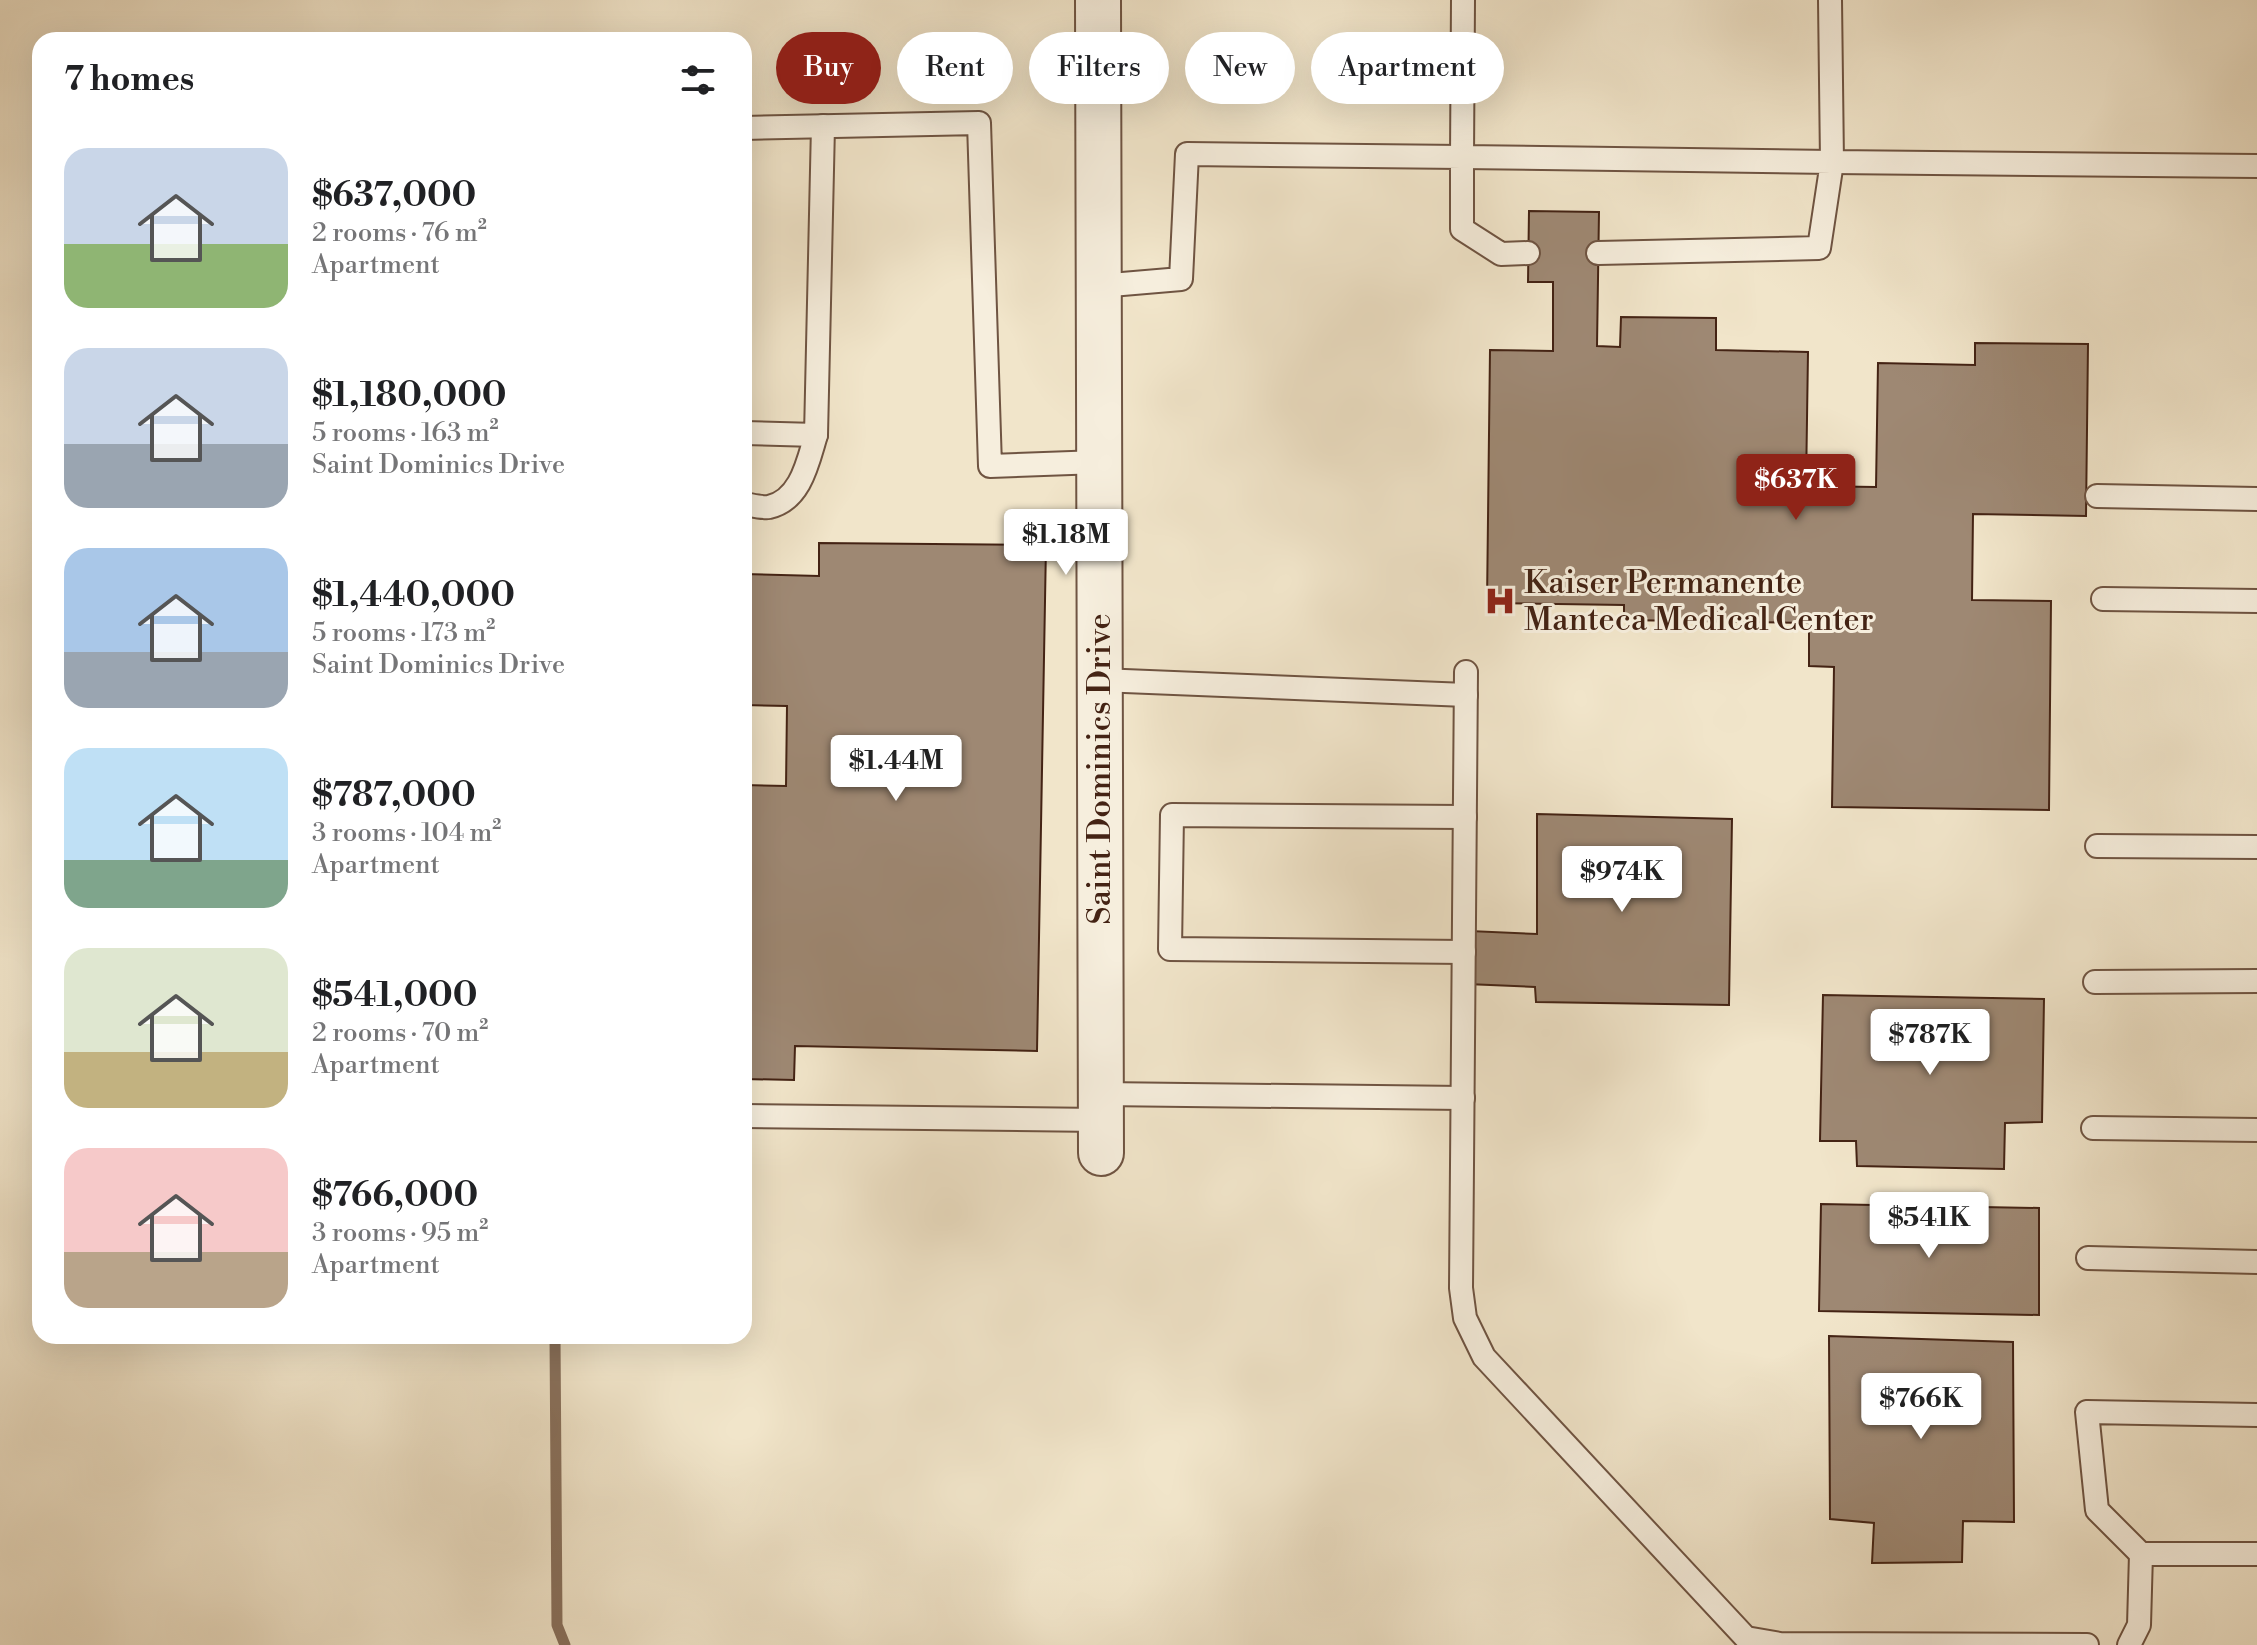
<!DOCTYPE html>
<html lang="en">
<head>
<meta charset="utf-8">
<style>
  body { margin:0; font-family:"Libre Bodoni",serif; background:#f2f2f2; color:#202124; height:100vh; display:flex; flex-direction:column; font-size:30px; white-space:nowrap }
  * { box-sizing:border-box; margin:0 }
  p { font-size:26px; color:#757577 }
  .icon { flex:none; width:44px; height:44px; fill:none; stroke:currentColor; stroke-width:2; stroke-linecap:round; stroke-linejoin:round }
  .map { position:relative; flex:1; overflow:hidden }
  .drawer { position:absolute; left:32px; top:32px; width:720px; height:1312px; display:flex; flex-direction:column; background:#fff; border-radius:24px; box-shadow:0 8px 32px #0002 }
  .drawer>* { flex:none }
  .hud { position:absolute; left:776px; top:32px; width:760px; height:72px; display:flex; gap:16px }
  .price { position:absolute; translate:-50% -68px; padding:0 18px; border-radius:8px; background:#fff; color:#222; font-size:26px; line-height:52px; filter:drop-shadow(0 2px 4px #0008) }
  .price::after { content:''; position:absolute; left:50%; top:48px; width:24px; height:18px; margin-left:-12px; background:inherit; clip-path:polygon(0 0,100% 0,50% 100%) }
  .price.current { background:#8f2418; color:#fff }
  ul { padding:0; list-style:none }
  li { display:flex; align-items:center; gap:24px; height:200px; padding:0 32px }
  li span { display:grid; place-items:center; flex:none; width:224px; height:160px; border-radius:24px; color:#555 }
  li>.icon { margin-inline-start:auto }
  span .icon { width:96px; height:96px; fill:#fffc; stroke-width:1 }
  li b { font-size:34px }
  h2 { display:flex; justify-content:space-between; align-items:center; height:96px; padding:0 32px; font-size:34px }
  .pill { padding:0 28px; border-radius:36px; background:#fff; box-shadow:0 8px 32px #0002; font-size:28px; line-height:72px }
  .pill.current { background:#8f2418; color:#fff }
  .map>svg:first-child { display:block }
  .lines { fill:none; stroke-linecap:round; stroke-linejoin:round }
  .stream { stroke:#88705c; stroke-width:11 }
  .building { fill:#9e8873; stroke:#442314; stroke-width:2 }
  .service-casing { stroke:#6f5442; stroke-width:26 }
  .minor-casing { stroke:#6f5442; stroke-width:48 }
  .service { stroke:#f6eedd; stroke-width:22 }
  .minor { stroke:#f6eedd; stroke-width:44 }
  .labels { text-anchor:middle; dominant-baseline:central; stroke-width:6; stroke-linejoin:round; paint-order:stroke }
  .poi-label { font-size:32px; fill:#442314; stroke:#f6eedd; text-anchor:start }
  .street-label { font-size:32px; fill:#442314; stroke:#f6eedd }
</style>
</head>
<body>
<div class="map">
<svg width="2257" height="1645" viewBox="0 0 2257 1645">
  <rect width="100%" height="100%" fill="#f1e5ca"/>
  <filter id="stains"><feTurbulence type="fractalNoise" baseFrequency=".0025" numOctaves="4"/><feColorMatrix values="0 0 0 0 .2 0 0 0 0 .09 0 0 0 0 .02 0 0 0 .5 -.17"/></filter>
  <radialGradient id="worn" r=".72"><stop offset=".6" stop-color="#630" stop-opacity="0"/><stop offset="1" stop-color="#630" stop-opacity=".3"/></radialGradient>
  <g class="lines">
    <path class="stream" d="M555 1336 557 1625 565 1645"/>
  </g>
  <g class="building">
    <path d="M1529 211 1599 212 1597 346 1620 347 1621 317 1716 318V350L1808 352 1806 486 1876 487 1878 363 1975 365V343L2088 344 2086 516 1973 514 1972 600 2051 601 2049 810 1832 807 1834 667 1809 666V623L1624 620V605L1487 603 1490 350 1553 351V282H1528Z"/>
    <path d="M819 543 1046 545 1037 1051 795 1046 794 1080 744 1079V785L786 786 787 706 744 705V574L819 576Z"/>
    <path d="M1537 814 1732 819 1729 1005 1536 1002 1535 987 1467 984 1470 931 1537 934Z"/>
    <path d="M1823 995 2044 999 2042 1122 2005 1123 2004 1169 1857 1166 1856 1141H1820Z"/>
    <path d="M1821 1204 2039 1208V1315L1819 1311Z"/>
    <path d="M1829 1336 2013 1342 2014 1522 1963 1521 1962 1562 1872 1563 1874 1523 1830 1519Z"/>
  </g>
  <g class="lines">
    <defs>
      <g id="service">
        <path d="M1463 0 1462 157 1832 162 1819 248 1598 253"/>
        <path d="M1830 0 1832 162 2257 166"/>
        <path d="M744 128 979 123 990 466 1099 462"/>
        <path d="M1099 286 1181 279 1187 154 1462 157V229L1501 254 1528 253"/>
        <path d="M744 433 816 435 823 126"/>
        <path d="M2097 496 2257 499"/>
        <path d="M744 504C751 505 762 508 769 507 801 500 808 461 816 435"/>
        <path d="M2103 599 2257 601"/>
        <path d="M1466 672 1461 1288 1465 1318 1484 1357 1746 1638 1780 1644 2087 1645"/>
        <path d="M1100 680 1466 695"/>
        <path d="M2097 846 2257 847"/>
        <path d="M1464 952 1170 949 1172 815 1465 817"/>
        <path d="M2095 982 2257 981"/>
        <path d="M1101 1094 1463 1098"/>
        <path d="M744 1116 1101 1120"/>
        <path d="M2093 1128 2257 1130"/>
        <path d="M2088 1258 2257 1262"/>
        <path d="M2141 1554 2097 1510 2087 1412 2257 1415"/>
        <path d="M2129 1645 2139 1625 2141 1554H2257"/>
      </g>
      <path id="minor" d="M1098 0 1101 1153"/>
    </defs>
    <use href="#service" class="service-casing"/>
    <use href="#minor" class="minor-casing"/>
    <use href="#service" class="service"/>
    <use href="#minor" class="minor"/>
  </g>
  <defs>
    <symbol id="hospital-bare" viewBox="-9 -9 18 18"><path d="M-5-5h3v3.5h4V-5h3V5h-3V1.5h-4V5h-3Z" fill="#8f2418" stroke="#f6eedd" stroke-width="2.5" paint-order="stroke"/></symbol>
  </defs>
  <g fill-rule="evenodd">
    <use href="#hospital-bare" x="1478" y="579" width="44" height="44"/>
  </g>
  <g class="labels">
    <g class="poi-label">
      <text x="1524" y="583">Kaiser Permanente<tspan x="1524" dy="37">Manteca Medical Center</tspan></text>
    </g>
    <g class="street-label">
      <text transform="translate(1100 769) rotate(-90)">Saint Dominics Drive</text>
    </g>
  </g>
  <rect width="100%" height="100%" filter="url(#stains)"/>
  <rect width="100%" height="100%" fill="url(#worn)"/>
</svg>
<b class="price current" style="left:1796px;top:522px">$637K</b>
<b class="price" style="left:1066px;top:577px">$1.18M</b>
<b class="price" style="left:896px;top:803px">$1.44M</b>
<b class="price" style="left:1622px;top:914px">$974K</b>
<b class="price" style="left:1930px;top:1077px">$787K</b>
<b class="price" style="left:1929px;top:1260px">$541K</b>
<b class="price" style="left:1921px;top:1441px">$766K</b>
<div class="hud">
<a class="pill current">Buy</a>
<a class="pill">Rent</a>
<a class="pill">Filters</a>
<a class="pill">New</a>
<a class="pill">Apartment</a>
</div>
<section class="drawer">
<h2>7 homes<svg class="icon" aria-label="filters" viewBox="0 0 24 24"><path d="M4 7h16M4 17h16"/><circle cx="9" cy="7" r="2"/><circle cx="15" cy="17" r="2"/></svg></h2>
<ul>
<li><span style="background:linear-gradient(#c9d6e8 60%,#8fb573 0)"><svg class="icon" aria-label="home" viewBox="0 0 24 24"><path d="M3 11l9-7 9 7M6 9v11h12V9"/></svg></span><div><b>$637,000</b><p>2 rooms · 76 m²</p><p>Apartment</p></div></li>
<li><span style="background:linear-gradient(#c9d6e8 60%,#9aa5b1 0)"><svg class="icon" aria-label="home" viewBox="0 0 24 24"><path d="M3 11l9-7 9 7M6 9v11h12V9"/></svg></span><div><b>$1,180,000</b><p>5 rooms · 163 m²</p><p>Saint Dominics Drive</p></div></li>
<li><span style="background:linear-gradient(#a9c7e8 65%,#9aa5b1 0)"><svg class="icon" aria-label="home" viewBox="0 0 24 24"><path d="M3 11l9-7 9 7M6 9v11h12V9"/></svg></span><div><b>$1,440,000</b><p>5 rooms · 173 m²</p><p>Saint Dominics Drive</p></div></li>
<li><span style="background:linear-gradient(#bfe0f5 70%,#7fa58c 0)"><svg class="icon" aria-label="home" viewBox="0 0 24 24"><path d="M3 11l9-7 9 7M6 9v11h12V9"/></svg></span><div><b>$787,000</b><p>3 rooms · 104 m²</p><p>Apartment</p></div></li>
<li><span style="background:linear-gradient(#dfe7d0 65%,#c2b280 0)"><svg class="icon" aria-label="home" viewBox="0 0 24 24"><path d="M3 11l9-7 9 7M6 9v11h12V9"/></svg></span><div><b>$541,000</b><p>2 rooms · 70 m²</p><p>Apartment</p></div></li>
<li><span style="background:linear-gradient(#f6c9c9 65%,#b9a48a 0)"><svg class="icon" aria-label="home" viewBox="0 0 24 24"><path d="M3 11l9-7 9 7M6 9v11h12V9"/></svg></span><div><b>$766,000</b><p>3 rooms · 95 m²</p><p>Apartment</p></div></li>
</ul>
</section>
</div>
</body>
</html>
